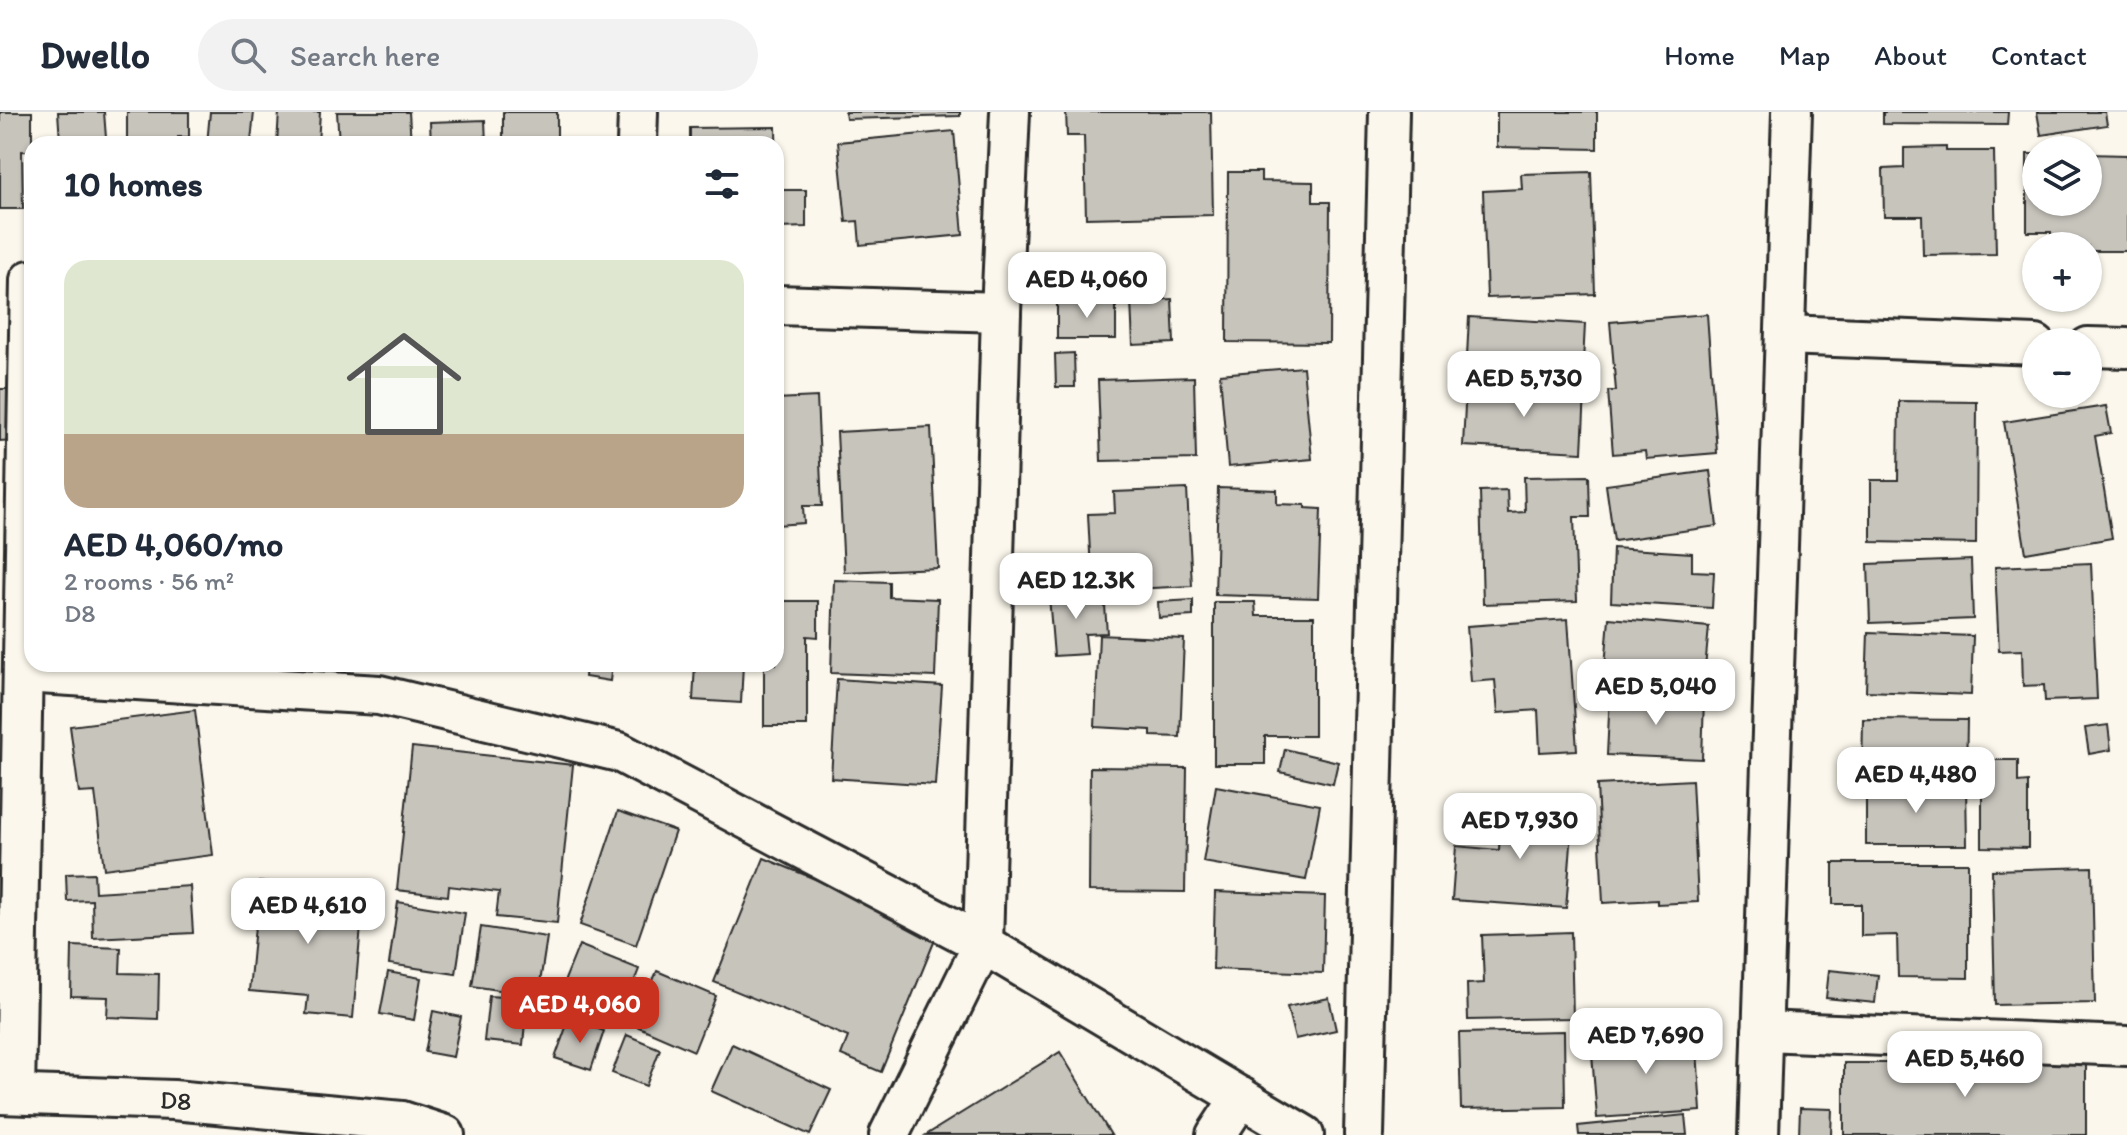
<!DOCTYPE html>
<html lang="en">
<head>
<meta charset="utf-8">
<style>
  body { margin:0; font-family:Itim,sans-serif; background:#f2f2f3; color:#1f2937; height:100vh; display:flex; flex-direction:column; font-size:30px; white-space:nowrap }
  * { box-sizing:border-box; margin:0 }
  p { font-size:26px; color:#747a83 }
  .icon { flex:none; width:44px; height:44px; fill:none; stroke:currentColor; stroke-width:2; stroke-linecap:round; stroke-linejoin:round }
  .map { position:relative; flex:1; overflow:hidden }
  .side { position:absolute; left:24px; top:24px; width:760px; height:536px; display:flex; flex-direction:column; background:#fff; border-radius:24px; box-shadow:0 2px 6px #0004 }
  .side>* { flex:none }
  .tools { position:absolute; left:2022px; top:24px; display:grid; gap:16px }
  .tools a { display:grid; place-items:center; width:80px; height:80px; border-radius:50%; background:#fff; box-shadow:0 2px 6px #0004; font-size:40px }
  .price { position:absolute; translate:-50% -68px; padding:0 18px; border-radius:16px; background:#fff; color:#222; font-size:26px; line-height:52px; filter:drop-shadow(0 2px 4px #0008) }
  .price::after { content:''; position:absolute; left:50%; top:48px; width:24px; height:18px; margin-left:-12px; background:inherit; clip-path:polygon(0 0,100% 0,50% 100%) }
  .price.on { background:#c8321e; color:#fff }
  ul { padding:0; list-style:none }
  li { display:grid; align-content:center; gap:16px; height:424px; padding:0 40px }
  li+li { border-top:2px solid #e0e1e3 }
  li span { display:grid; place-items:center; height:248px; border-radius:24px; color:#555 }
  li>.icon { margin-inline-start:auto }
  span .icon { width:144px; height:144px; fill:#fffc; stroke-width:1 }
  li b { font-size:34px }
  h2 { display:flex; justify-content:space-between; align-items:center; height:96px; padding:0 40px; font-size:34px }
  header { display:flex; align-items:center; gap:48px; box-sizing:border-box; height:112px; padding:0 40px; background:#fff; border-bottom:2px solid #e0e1e3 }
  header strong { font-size:38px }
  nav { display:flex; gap:44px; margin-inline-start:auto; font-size:28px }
  .search { width:560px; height:72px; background:#f2f2f3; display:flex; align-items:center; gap:20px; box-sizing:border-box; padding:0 28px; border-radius:44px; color:#747a83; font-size:30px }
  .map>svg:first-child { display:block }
  .building { fill:#c7c4bc; stroke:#2b2b2b; stroke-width:2 }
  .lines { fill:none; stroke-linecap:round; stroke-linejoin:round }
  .minor-casing { stroke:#2b2b2b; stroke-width:44 }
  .minor { stroke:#fbf7ec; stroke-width:38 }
  .labels { text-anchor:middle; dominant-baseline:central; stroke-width:6; stroke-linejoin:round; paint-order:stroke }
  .street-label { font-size:26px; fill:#2b2b2b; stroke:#fbf7ec }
</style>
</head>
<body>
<header>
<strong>Dwello</strong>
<div class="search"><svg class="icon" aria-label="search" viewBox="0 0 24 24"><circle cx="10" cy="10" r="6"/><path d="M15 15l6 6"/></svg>Search here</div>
<nav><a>Home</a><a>Map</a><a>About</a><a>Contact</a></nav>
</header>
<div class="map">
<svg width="2127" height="1023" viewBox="0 0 2127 1023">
  <rect width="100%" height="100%" fill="#fbf7ec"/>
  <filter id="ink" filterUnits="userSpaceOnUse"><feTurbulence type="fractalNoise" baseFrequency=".0125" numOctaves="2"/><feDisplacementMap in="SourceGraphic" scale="16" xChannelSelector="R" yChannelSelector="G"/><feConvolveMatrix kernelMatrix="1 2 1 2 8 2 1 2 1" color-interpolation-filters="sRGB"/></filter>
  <g filter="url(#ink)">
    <g class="building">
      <path d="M0 0H32V40L22 39 23 97H0Z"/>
      <path d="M58 0H104L106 26 60 29Z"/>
      <path d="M127 0H189V25H178V32H127Z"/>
      <path d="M210 0H254L251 30 248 32H207Z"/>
      <path d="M279 0H320L318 32H277Z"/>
      <path d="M337 0H409L411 32H339Z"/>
      <rect x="503" y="0" width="54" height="32"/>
      <path d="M845 0H960V4L846 7Z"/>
      <path d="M1066 0H1211L1213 103 1086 106 1084 24H1067Z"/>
      <path d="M1497 0H1597V37L1497 35Z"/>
      <path d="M1883 0H2008L2007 13 1883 12Z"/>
      <path d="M2037 0H2105L2107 13 2041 23Z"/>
      <path d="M485 8 486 32H431L430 10Z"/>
      <path d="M776 15 777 78H806V115L779 116 778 85H776V32H690V16Z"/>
      <path d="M954 19 963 123 860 133 858 109 846 110 838 30Z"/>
      <path d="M1946 35V39H1994L1996 142 1923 143 1922 104H1884L1883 57 1904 56V36Z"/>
      <path d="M2027 42H2036V90H2088V42L2127 43V139H2088V134H2051V120H2027Z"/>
      <path d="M1228 60H1261V69L1313 70V90H1330L1329 231 1227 230Z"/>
      <path d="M1591 60 1595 182 1487 186 1483 79 1522 77 1521 62Z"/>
      <path d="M1172 187 1174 231 1133 233 1131 189Z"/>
      <path d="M1116 189V227H1057V190Z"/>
      <path d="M1707 202 1717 341 1646 347 1645 339 1613 342 1608 279H1616L1610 210Z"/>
      <path d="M1469 205 1585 212 1582 270 1466 264Z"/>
      <path d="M1074 241 1075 275H1056L1055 242Z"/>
      <path d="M1303 255 1312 347 1228 355 1220 262Z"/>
      <path d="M1194 265 1196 347 1101 349 1098 268Z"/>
      <path d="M1466 273 1585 280 1582 340 1463 334Z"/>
      <path d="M0 277H7L13 328 0 329Z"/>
      <path d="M817 285 822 394H803L804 411 776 413V287Z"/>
      <path d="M1899 289 1977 290 1976 432 1871 430V368H1898Z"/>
      <path d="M2106 294 2111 321 2095 324 2112 426 2026 441 2004 310Z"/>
      <path d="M931 315 938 456 844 460 837 320Z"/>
      <path d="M1710 359 1717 414 1614 429 1606 373Z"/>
      <path d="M1589 364 1590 405H1574L1577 489 1483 492 1480 379 1507 378 1508 401 1525 400 1524 365Z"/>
      <path d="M1218 376 1277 378V392L1305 393V396L1321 397 1318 486 1215 483Z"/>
      <path d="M1187 377 1192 474 1092 479 1088 402 1115 401 1114 380Z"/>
      <path d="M1613 436 1692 441V459L1714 460 1712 496 1611 490Z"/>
      <path d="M1971 448 1973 507 1870 511 1868 452Z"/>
      <path d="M2091 451 2097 587 2045 589 2044 573 2023 574 2022 538 1999 539 1995 455Z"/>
      <path d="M834 468 889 470V485L938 487 935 565 831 561Z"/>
      <path d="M1104 480 1107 521 1085 522 1087 542 1054 544 1049 484Z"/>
      <path d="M1193 488V504L1159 506 1158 490Z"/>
      <path d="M776 489H818V525L807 524V614H764V552H776Z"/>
      <path d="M1214 490H1255L1256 504H1314V624H1265V652H1214Z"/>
      <path d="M1609 506 1709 515 1703 577 1604 567Z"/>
      <path d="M1568 507 1577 638 1540 640 1538 598 1498 601 1495 568 1471 570 1467 514Z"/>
      <path d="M1868 520 1973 524 1971 583 1866 579Z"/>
      <path d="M1099 523 1184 527 1180 625 1151 624V618L1095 615Z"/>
      <path d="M586 552H612L610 569 585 565Z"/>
      <path d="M695 552H743L741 591 693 588Z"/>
      <path d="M837 567 942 574 935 673 831 666Z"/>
      <path d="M1610 582 1704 587 1702 647 1607 643Z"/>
      <path d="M195 598 213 743 104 757 95 680 79 681 70 614Z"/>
      <path d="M1863 607 1967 608 1966 664 1862 662Z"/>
      <path d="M2108 613 2111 638 2089 642 2085 616Z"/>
      <path d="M412 635 573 653 557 811 496 805 499 780 449 774 448 784 397 778Z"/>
      <path d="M1285 637 1338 650 1333 672 1280 660Z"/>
      <path d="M1982 648H2018V671L2028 670V736L1982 735Z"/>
      <path d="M1090 655 1187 656 1185 780 1089 779Z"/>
      <path d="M1692 668 1698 790 1657 792V788L1603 791 1597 673Z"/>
      <path d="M1866 673H1966L1967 733H1866Z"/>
      <path d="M1216 674 1320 693 1306 768 1203 750Z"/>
      <path d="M1526 691 1574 694 1566 796 1452 788 1456 734 1499 738 1501 699 1525 701Z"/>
      <path d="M618 699 675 719 636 833 580 813Z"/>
      <path d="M764 746 939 818 881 960 841 943 848 925 714 870Z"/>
      <path d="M1833 751H1968V866L1898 865 1897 823 1861 824V792H1833Z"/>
      <path d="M2092 755 2095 891 1995 893 1992 758Z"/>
      <path d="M94 761 95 780 190 774 193 821 93 826 92 788 67 789 66 762Z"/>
      <path d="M259 770 364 780 353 906 306 902 308 884 249 879Z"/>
      <path d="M1215 780 1325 784 1323 861 1213 857Z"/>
      <path d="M398 790 465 801 456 862 389 852Z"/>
      <path d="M481 815 547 825 538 884 472 874Z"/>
      <path d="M1571 820 1573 906 1468 908 1467 872 1484 871 1482 823Z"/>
      <path d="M579 833 639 857 617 914 556 890Z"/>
      <path d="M72 834 121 836 120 861 159 862 158 907 107 905 108 885 71 884Z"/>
      <path d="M1829 858 1878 863 1875 891 1826 886Z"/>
      <path d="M657 859 716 884 694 939 634 913Z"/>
      <path d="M388 860 421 866 414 908 380 902Z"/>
      <path d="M489 884 527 887 523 933 484 929Z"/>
      <path d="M1329 886 1336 918 1295 927 1287 895Z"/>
      <path d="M433 899 461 905 453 945 425 940Z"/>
      <path d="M569 907 604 919 591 958 555 946Z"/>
      <path d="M1564 919 1565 995 1461 997 1459 921Z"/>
      <path d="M1696 922 1701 999 1597 1006 1591 929Z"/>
      <path d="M627 923 660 937 646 974 612 961Z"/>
      <path d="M732 932 831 978 810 1023 711 979Z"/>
      <path d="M1060 940 1111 1023H926Z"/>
      <rect x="1844" y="951" width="242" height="72"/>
      <path d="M1800 996 1832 997 1831 1023H1799Z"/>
      <path d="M1685 1003 1687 1023H1579L1578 1014Z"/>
    </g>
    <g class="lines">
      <defs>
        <g id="minor">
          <path d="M637 32 638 0"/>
          <path d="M776 193 1001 200"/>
          <path d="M1785 223 2036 233"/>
          <path d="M2088 235 2127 236"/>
          <path d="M23 561 379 583 619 640 983 832 1304 1023"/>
          <path d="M1762 919 2127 934"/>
          <path id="s1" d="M0 982 173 988 402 1009 445 1023"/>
          <path d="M15 982 30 168"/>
          <path d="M889 1023 983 832 1001 200 1010 0"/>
          <path d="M1216 1023 1241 985"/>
          <path d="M1364 1023 1389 0"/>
          <path d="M1759 1023 1792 0"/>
        </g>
      </defs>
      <use href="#minor" class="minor-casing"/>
      <use href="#minor" class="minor"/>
    </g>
  </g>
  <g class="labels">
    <g class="street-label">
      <text stroke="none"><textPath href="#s1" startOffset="176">D8</textPath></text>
    </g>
  </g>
</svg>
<div class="tools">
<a><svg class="icon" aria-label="layers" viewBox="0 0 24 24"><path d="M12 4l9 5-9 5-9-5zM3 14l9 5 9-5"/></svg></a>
<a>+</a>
<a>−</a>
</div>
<b class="price" style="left:1087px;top:208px">AED 4,060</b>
<b class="price" style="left:1524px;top:307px">AED 5,730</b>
<b class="price" style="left:1076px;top:509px">AED 12.3K</b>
<b class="price" style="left:1656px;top:615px">AED 5,040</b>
<b class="price" style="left:1916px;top:703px">AED 4,480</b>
<b class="price" style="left:1520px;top:749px">AED 7,930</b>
<b class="price" style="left:308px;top:834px">AED 4,610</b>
<b class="price on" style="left:580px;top:933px">AED 4,060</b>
<b class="price" style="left:1646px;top:964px">AED 7,690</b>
<b class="price" style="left:1965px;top:987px">AED 5,460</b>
<section class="side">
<h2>10 homes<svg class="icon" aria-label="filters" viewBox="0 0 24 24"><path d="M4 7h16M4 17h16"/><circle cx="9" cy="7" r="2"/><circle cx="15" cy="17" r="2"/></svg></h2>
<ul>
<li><span style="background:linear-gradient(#dfe7d0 70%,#b9a48a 0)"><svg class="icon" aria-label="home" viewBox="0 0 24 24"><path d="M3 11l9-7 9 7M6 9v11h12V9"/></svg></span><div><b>AED 4,060/mo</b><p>2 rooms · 56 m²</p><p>D8</p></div></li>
</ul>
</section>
</div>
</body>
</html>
